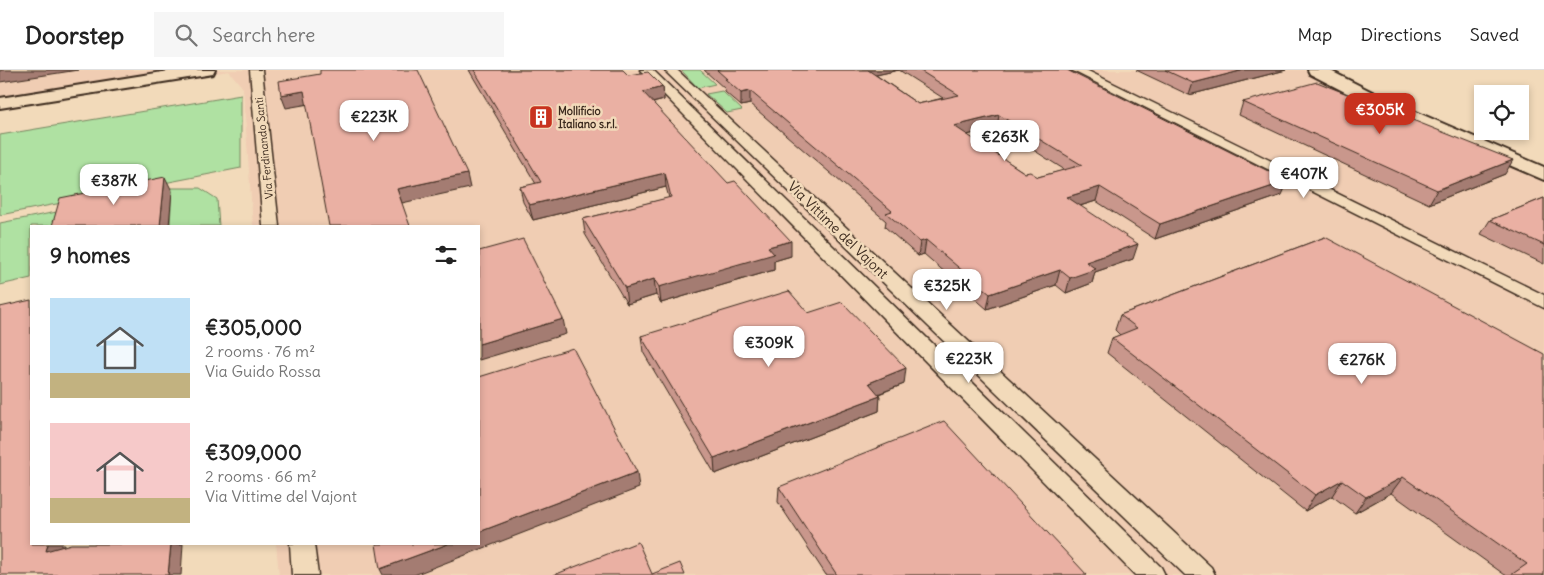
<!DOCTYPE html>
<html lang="en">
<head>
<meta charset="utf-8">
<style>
  body { margin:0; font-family:Delius,sans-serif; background:#f6f6f6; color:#222; height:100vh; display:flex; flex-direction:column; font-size:19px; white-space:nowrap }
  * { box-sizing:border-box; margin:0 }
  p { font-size:16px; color:#767676 }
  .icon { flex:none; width:28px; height:28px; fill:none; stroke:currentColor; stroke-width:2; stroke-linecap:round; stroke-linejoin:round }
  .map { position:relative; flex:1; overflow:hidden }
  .side { position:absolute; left:30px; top:155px; width:450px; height:320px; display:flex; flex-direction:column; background:#fff; border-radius:0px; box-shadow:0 2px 8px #0003 }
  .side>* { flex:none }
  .tools { position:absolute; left:1474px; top:15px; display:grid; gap:10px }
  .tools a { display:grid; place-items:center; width:55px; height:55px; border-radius:0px; background:#fff; box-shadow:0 2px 8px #0003; font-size:25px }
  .price { position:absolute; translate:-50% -42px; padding:0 11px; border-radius:10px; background:#fff; color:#222; font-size:16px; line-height:32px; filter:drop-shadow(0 1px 2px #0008) }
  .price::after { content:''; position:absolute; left:50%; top:30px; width:15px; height:11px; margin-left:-8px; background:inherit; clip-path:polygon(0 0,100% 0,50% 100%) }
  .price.current { background:#c8321e; color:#fff }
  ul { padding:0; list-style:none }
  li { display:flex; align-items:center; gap:15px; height:125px; padding:0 20px }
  li span { display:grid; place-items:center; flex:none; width:140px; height:100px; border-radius:0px; color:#555 }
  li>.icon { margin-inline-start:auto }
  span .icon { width:60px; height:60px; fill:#fffc; stroke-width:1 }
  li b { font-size:21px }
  h2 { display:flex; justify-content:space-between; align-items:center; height:60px; padding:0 20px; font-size:21px }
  header { display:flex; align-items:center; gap:30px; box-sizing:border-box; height:70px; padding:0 25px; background:#fff; border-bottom:1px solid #e0e0e0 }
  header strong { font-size:24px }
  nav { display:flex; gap:28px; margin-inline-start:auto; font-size:18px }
  .search { width:350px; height:45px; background:#f6f6f6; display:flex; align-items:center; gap:12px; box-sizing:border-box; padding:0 18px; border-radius:0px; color:#767676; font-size:19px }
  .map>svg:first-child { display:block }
  .built { fill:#f0cdb3 }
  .green { fill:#afe1a2; stroke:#758660 }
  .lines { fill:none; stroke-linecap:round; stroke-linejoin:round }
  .street-casing { stroke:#3b2a1e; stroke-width:3 }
  .secondary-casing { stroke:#3b2a1e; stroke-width:4 }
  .street { fill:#f2daba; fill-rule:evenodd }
  .secondary { fill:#f2daba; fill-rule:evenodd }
  .wall { fill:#c9978c; stroke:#3b2a1e; fill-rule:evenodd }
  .shaded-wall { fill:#a47b72; stroke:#3b2a1e }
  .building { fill:#eab0a3; stroke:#3b2a1e; fill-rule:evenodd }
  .labels { text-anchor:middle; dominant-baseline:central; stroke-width:5; stroke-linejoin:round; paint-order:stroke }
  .far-poi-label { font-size:11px; font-weight:bold; fill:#3b2a1e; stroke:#f2daba; text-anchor:start }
  .far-street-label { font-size:11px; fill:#3b2a1e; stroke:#f2daba }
  .street-label { font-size:14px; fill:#3b2a1e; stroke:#f2daba }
</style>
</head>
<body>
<header>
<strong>Doorstep</strong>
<div class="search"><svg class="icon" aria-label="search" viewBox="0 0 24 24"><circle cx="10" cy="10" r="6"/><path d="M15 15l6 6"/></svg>Search here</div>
<nav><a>Map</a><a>Directions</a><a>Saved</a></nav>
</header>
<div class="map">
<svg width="1544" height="505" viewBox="0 0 1544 505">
  <rect width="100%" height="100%" fill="#f2daba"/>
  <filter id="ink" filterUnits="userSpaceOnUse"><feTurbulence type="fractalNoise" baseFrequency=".02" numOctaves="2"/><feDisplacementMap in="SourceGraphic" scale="10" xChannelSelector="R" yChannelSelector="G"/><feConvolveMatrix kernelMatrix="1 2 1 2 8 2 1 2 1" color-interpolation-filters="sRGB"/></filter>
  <g filter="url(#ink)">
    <path class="built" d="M0 0H1305L1355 27 1544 110V505H279L276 474H479V156H253L243 18 229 1 0 37Z"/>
    <g class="green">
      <path d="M681 0H700L715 14 698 18Z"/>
      <path d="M722 21 742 40 727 43 706 24Z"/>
      <path d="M241 25V98L0 145V65Z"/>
      <path d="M172 118H200L217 129 219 156H170Z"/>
      <path d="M67 140 62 156H31V208L0 215V153Z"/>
    </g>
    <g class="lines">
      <defs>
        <g id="street">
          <path d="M250 0H262L279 156H263Z"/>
          <path d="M640 0H653L1161 497 1165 505H1135Z"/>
          <path d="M664 0H677L1211 497 1215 505H1185Z"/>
          <path d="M1071 0H1086L1544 225V238Z"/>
          <path d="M290 474H314L318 505H292Z"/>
        </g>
        <g id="secondary">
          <path d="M175 0H215L213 4 207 5 0 38V28Z"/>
          <path d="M1308 0H1329L1386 29 1544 97V110L1374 37 1310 4Z"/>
        </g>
      </defs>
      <use href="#street" class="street-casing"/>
      <use href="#secondary" class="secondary-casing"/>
      <use href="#street" class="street"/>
      <use href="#secondary" class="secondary"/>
    </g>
    <g class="wall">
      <path d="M469 0H623L628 5 663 17 664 30 653 33 791 186 774 191V200L661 233 656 225 627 234 585 164 583 149 669 128 666 117 533 150 523 132 520 117 536 114Z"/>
      <path d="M704 0H1067L1282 125 1155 169 1096 131 1080 136 1133 189 1095 202 1092 213 1066 223 1056 215 987 239 924 184 918 186 885 157 886 151 750 34 741 36 725 22V19ZM899 0 943 28 918 34 876 5ZM997 57 1065 100 1038 107 1025 103 967 65Z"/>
      <path d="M1136 0H1286L1189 25Z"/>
      <path d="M1243 32 1505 104 1429 134 1239 45Z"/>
      <path d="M1544 128V194L1481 164 1490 150Z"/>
      <path d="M1325 167 1544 505H1505L1391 423 1355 443 1332 426 1305 441 1107 283 1112 268 1120 265 1115 260 1120 245Z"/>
      <path d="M808 243 904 314 879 324V341L715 404 643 282 641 266Z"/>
      <path d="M779 417 1087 505H826L778 432Z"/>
    </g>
    <g class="shaded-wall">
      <path d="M0 0H78L0 12Z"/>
      <path d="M862 0H899L862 8Z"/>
      <path d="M1244 0H1286L1189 25 1193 13Z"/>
      <path d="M663 17 664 30 644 35 643 22Z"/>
      <path d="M304 21 309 34 286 38 281 25Z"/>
      <path d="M750 21V34L741 36V23Z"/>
      <path d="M999 45 997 57 952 69 954 56Z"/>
      <path d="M1513 90 1505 104 1429 134 1437 120Z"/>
      <path d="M665 103 666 117 533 150 529 135Z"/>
      <path d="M467 104 470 118 402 133 397 119Z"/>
      <path d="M165 107 172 121 169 156H160Z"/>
      <path d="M1288 111 1282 125 1155 169 1160 154Z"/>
      <path d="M1100 117 1096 131 1063 141 1067 127Z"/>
      <path d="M926 170 924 184 918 186 920 172Z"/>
      <path d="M791 171V186L774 191V200L661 233 659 217 768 177Z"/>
      <path d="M1138 174 1133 189 1095 202 1092 213 1066 223 1070 208 1086 192Z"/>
      <path d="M1060 200 1056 215 987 239 990 224Z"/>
      <path d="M654 209 656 225 627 234 625 218Z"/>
      <path d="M563 249 566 264 479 290V274Z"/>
      <path d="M906 298 904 314 867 328 869 313Z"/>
      <path d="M880 326 879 341 715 404 714 388Z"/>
      <path d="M637 402 639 418 414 505H383L380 499 448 474H479V462Z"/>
      <path d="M1403 407 1391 423 1355 443 1366 427Z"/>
      <path d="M1342 410 1332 426 1305 441 1315 425Z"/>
      <path d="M48 474H64L61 497 46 481Z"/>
      <path d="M171 474H183L181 505H168Z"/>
    </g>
    <g class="building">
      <path d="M320 0H418L467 104 397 119 410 156H329L304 21 281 25 279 11 320 4Z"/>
      <path d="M474 0H623L628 5 648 2 663 17 643 22 728 113 735 111 791 171 768 177 774 184 659 217 654 209 625 218 583 149 671 127 665 103 529 135 520 117 541 112Z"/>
      <path d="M717 0H868L918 34 959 25 919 0H1067L1288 111 1160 154 1100 117 1067 127 1138 174 1086 192 1096 199 1070 208 1060 200 990 224 926 170 920 172 886 143 892 141 750 21 741 23 725 9H727ZM999 45 1082 95 1038 107 1030 102 1025 103 954 56Z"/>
      <path d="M1165 0H1244L1193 13Z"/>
      <path d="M1317 12 1513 90 1437 120 1243 32Z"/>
      <path d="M165 107 160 156H52L60 128Z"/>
      <path d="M1544 128V175L1490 150Z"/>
      <path d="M1325 167 1544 284V505H1511L1527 494 1403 407 1366 427 1342 410 1315 425 1112 268 1137 258 1120 245Z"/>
      <path d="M523 169 563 249 479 274V181Z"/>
      <path d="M789 221 808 243 842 232 906 298 869 313 880 326 714 388 641 266Z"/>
      <path d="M31 230V474H48L46 481 71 474H171L168 505H0V237Z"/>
      <path d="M573 278 637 402 479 462V307Z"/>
      <path d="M944 351 1087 505H837L779 417Z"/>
      <path d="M638 472 652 504 680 493 685 505H554Z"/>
      <path d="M376 474H448L380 499Z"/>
    </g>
  </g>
  <defs>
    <symbol id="building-square" viewBox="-11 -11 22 22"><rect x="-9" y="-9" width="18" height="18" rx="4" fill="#c8321e" stroke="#f2daba"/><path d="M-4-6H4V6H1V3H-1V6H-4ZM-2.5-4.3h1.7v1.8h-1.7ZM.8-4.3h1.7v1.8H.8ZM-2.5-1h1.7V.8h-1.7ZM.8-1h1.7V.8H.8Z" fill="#fff"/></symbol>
  </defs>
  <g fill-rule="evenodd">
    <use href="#building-square" x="527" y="33" width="28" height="28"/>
  </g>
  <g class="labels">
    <g class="far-poi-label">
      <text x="558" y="41">Mollificio<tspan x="558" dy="13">Italiano s.r.l.</tspan></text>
    </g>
    <g class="far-street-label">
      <text transform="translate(264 78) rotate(-96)">Via Ferdinando Santi</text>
    </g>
    <g class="street-label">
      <text transform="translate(838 160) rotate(44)">Via Vittime del Vajont</text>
    </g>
  </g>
</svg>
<div class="tools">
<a><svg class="icon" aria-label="locate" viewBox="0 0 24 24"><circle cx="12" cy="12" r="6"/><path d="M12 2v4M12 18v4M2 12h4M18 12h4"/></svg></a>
</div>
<b class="price current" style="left:1380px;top:65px">€305K</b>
<b class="price" style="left:374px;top:72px">€223K</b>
<b class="price" style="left:1005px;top:92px">€263K</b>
<b class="price" style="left:1304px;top:129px">€407K</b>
<b class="price" style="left:114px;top:136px">€387K</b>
<b class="price" style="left:947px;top:241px">€325K</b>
<b class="price" style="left:769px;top:298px">€309K</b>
<b class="price" style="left:969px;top:314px">€223K</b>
<b class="price" style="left:1362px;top:315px">€276K</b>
<section class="side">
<h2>9 homes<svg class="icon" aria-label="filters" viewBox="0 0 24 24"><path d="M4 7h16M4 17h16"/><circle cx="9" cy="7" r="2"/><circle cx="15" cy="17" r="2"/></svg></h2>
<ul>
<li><span style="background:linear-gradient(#bfe0f5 75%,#c2b280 0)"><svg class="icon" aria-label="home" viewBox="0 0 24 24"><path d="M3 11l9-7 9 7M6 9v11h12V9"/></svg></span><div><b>€305,000</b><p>2 rooms · 76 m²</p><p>Via Guido Rossa</p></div></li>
<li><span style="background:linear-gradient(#f6c9c9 75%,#c2b280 0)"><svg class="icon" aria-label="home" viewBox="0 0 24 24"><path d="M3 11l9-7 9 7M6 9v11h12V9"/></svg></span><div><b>€309,000</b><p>2 rooms · 66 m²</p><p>Via Vittime del Vajont</p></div></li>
</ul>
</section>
</div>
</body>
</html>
